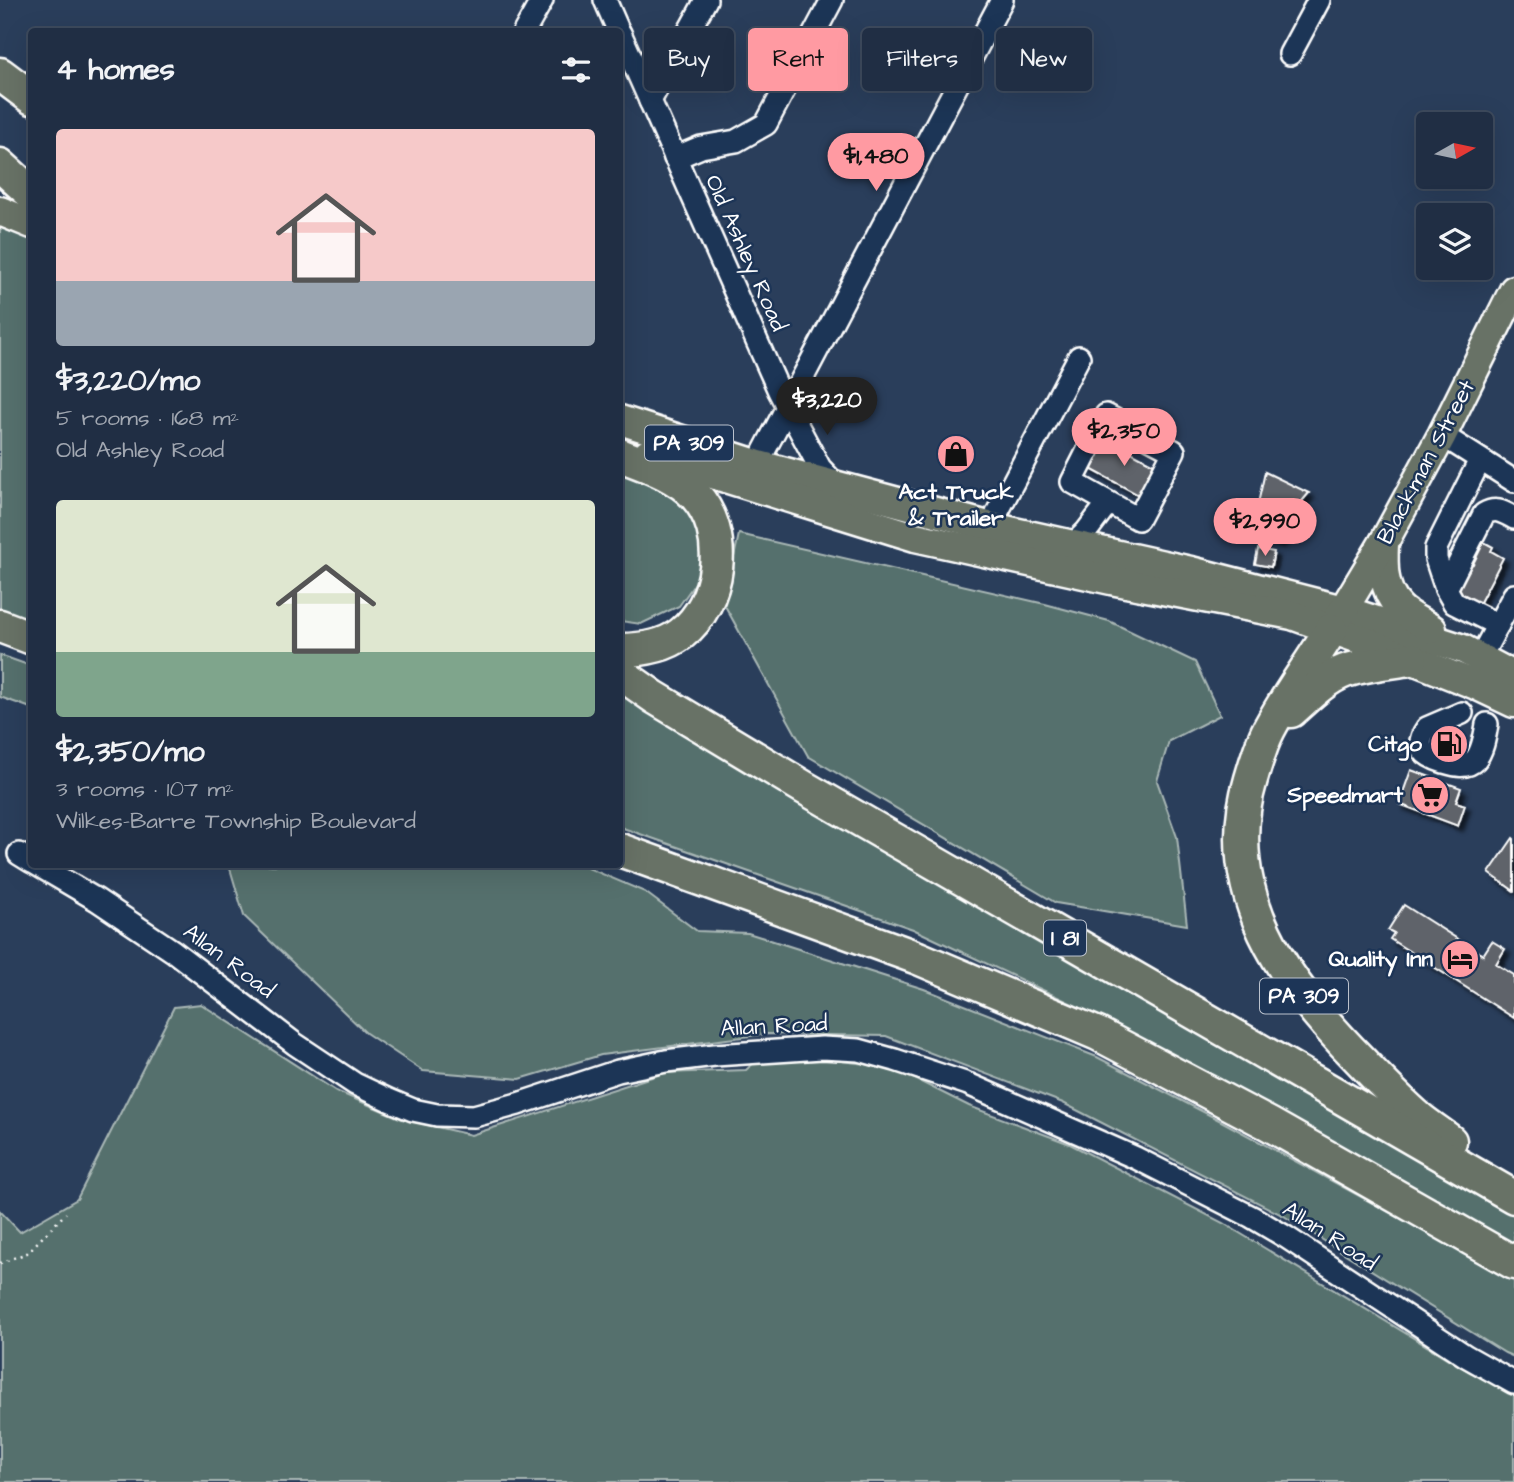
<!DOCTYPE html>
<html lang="en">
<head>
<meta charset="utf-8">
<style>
  body { margin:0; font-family:"Architects Daughter",sans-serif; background:#28364b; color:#f1f3f6; height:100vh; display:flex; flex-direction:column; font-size:26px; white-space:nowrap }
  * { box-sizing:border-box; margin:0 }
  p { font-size:23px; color:#a2a8b2 }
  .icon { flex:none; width:38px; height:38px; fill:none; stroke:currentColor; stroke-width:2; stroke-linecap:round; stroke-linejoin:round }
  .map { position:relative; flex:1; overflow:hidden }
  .side { position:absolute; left:28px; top:28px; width:595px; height:840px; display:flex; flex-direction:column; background:#202e44; border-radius:7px; box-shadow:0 7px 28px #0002,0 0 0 2px #3d4a5d }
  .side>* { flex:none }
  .top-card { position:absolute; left:644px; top:28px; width:665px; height:63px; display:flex; gap:14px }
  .needle { width:46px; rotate:81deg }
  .fabs { position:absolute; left:1416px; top:112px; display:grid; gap:14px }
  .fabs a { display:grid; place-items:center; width:77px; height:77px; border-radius:7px; background:#202e44; box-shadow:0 7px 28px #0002,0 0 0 2px #3d4a5d; font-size:35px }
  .price { position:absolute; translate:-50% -60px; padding:0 16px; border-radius:24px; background:#ff9aa2; color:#111; font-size:23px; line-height:46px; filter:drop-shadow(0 2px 4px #0008) }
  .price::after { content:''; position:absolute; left:50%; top:42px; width:21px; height:16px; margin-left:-10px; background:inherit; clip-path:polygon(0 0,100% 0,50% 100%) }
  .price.active { background:#222; color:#fff }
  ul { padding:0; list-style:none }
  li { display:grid; align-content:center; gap:14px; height:371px; padding:0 28px }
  li span { display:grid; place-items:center; height:217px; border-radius:7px; color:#555 }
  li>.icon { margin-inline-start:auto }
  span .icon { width:126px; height:126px; fill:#fffc; stroke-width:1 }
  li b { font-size:30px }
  h2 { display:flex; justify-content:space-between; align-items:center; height:84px; padding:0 28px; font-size:30px }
  .tag { padding:0 24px; border-radius:7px; background:#202e44; box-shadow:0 7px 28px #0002,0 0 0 2px #3d4a5d; font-size:24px; line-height:63px }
  .tag.active { background:#ff9aa2; color:#111 }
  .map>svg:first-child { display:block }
  .green { fill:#55706d; stroke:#aab8b6; stroke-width:2 }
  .building { fill:#5f636a; stroke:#fff; stroke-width:2; filter:url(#shadow) }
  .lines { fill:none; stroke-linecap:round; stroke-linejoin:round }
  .minor-casing { stroke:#fff; stroke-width:26 }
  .major-casing { stroke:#fff; stroke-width:33 }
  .highway-casing { stroke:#fff; stroke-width:37 }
  .path { stroke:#fff; stroke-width:2.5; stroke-dasharray:2 5; stroke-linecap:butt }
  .minor { stroke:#1d3557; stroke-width:21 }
  .major { stroke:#687266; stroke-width:28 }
  .highway { stroke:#687266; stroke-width:32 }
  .labels { text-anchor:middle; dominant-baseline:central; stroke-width:5; stroke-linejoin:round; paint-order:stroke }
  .shield { fill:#1d3557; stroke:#bbc2cd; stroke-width:2 }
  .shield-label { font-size:21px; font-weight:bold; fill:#fff }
  .street-label { font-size:23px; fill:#fff; stroke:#1d3557 }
  .poi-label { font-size:23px; font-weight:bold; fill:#fff; stroke:#1d3557; text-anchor:end }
</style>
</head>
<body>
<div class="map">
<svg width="1514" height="1482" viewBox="0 0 1514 1482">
  <defs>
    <filter id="shadow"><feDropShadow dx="5" dy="5" stdDeviation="2" flood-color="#0009"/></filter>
  </defs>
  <rect width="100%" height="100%" fill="#2a3e5b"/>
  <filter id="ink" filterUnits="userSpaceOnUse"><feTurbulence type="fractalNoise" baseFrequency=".0143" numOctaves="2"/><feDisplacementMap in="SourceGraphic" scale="14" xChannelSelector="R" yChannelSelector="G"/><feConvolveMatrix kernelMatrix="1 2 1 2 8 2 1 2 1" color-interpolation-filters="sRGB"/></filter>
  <g filter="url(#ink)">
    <g class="green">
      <path d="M0 226 31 239V621L0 610Z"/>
      <path d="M620 469 664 486 693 508 706 538 700 576 679 606 641 624 620 621Z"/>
      <path d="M739 534 1045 604 1109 621 1195 662 1220 715 1169 741 1157 781 1177 837 1187 925 1056 903 808 756 724 604Z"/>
      <path d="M0 655 31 666V708L0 697Z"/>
      <path d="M620 690 1514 1207V1249L1117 1025 913 929 620 827Z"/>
      <path d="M229 865H581L645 892 697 931 748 933 924 989 1097 1057 1223 1122 1514 1280V1357L1505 1353 1284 1216 1063 1103 886 1036 766 1034 601 1055 520 1079 423 1071 366 1033 244 916Z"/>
      <path d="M201 1004 336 1091 402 1119 471 1135 664 1073 746 1070 756 1061 791 1055 891 1067 969 1106 1070 1144 1223 1223 1470 1372 1514 1389V1482H0V1211L20 1232 77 1199 174 1007Z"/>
    </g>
    <g class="building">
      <path d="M1103 437 1161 468 1144 498 1087 467Z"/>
      <path d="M1265 472 1309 493 1284 522 1280 542 1251 535Z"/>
      <path d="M1482 541 1493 547 1491 551 1503 558 1479 604 1456 591 1463 579 1461 578 1469 562 1473 564 1481 548 1479 547Z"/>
      <path d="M1258 549 1274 552 1271 567 1255 564Z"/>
      <path d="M1411 770 1461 788 1456 802 1465 805 1458 826 1399 804Z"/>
      <path d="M1513 838 1514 839V891L1489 873Z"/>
      <path d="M1404 905 1483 955 1492 941 1505 949 1496 964 1514 975V1018L1390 939 1394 933 1388 930Z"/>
    </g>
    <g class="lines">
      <defs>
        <g id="minor">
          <path d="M605 0 619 32"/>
          <path d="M524 32 542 0"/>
          <path d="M620 33 779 391 820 468 837 486"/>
          <path d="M1290 54 1319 0"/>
          <path d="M650 101 706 0"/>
          <path d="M675 158 701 147 736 141 766 124 832 0"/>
          <path d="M1106 415 1174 451 1138 519 1072 482Z"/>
          <path d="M1442 435 1514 481"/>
          <path d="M1480 460 1436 548V559L1446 589 1454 603 1498 625"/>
          <path d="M754 476 764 451 1002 0"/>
          <path d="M992 527 998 511 1079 357"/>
          <path d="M1073 545 1086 532 1108 503"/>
          <path d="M1446 589 1484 514C1496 507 1503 512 1514 518"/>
          <path d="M1480 658 1514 595"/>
          <path d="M1462 713 1427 728C1413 748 1425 756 1444 762 1454 765 1466 769 1475 760 1483 751 1485 736 1487 724"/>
          <path d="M19 854 32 862"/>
          <path d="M36 864 97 900 173 951 295 1044 355 1084 389 1100 413 1110 437 1115 474 1116 518 1104 618 1071 666 1061 715 1055 822 1048 859 1050 895 1060 968 1084 1136 1158 1252 1217 1286 1237 1466 1356 1514 1383"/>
        </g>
        <g id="major">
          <path d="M0 211 32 224"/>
          <path d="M620 420 759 465 992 527 1191 571 1343 610 1463 649 1514 676"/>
          <path d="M648 454 915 537 1111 580 1292 615 1365 641 1476 685 1514 703"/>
          <path d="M1384 542C1383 564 1382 590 1399 607 1407 616 1421 622 1432 629"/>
          <path d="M1334 625 1384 542 1442 435 1514 290"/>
        </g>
        <g id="highway">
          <path d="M0 74 32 98"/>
          <path d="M0 165 32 194"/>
          <path d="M620 455C645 465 675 474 695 495 730 533 721 603 681 634 664 647 640 650 620 650"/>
          <path d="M0 626 32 638"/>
          <path d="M1331 630C1311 663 1287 695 1269 729 1261 744 1256 762 1251 779 1217 891 1285 984 1360 1060 1379 1080 1399 1101 1420 1119 1430 1127 1441 1134 1450 1141"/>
          <path d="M620 673 654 697 805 788 1514 1197"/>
          <path d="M1291 711C1307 697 1324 679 1345 671 1366 664 1389 662 1411 659"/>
          <path d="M620 850 918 958 1098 1034 1269 1124 1514 1263"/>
        </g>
      </defs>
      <use href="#minor" class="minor-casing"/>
      <use href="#major" class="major-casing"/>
      <use href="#highway" class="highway-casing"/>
      <path class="path" d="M0 1263 27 1253 66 1213"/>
      <use href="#minor" class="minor"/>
      <use href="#major" class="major"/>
      <use href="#highway" class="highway"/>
    </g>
  </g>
  <defs>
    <symbol id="shop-disc" viewBox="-11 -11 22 22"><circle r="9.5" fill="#ff9aa2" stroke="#1d3557"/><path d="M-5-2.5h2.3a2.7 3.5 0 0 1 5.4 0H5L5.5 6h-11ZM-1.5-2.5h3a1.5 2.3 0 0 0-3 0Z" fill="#111"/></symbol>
    <symbol id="fuel-disc" viewBox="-11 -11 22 22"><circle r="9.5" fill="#ff9aa2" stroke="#1d3557"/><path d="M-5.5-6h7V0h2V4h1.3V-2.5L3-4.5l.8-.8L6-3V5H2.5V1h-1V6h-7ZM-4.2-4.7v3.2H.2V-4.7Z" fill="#111"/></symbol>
    <symbol id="supermarket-disc" viewBox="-11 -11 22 22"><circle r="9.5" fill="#ff9aa2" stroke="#1d3557"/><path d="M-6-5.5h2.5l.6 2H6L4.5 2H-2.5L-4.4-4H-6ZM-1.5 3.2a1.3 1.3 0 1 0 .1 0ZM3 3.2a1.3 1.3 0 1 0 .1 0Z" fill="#111"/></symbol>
    <symbol id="hotel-disc" viewBox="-11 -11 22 22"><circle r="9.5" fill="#ff9aa2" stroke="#1d3557"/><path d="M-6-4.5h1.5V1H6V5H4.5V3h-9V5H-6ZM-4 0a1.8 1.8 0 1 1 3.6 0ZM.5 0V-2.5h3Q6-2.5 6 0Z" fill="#111"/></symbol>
  </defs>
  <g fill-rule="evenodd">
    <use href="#shop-disc" x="934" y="432" width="44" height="44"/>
    <use href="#fuel-disc" x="1427" y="722" width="44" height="44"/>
    <use href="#supermarket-disc" x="1408" y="773" width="44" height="44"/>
    <use href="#hotel-disc" x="1438" y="937" width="44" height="44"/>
  </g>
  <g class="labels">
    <g class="shield">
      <rect x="645" y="425.5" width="88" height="35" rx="5"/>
      <rect x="1044" y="920.5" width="42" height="35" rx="5"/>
      <rect x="1260" y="978.5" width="88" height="35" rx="5"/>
    </g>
    <g class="shield-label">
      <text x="689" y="443">PA 309</text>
      <text x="1065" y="938">I 81</text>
      <text x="1304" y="996">PA 309</text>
    </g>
    <g class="street-label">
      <text transform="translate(746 253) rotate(66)">Old Ashley Road</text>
      <text transform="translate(1426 462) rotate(-62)">Blackman Street</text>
      <text transform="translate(229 961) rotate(37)">Allan Road</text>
      <text transform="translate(774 1026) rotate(-3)">Allan Road</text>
      <text transform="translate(1330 1236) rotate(33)">Allan Road</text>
    </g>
    <g class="poi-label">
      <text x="956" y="492" text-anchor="middle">Act Truck<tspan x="956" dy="26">&amp; Trailer</tspan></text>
      <text x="1422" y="744">Citgo</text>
      <text x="1403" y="795">Speedmart</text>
      <text x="1433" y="959">Quality Inn</text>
    </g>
  </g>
</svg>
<div class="fabs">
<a><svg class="needle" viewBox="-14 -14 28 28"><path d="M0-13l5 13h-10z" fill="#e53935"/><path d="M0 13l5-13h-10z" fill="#a2a8b2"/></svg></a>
<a><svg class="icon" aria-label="layers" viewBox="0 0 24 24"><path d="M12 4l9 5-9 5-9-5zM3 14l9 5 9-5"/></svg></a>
</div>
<b class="price" style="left:876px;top:193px">$1,480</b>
<b class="price active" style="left:827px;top:437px">$3,220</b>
<b class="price" style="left:1124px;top:468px">$2,350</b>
<b class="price" style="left:1265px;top:558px">$2,990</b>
<div class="top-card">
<a class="tag">Buy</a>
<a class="tag active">Rent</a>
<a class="tag">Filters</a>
<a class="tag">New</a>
</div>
<section class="side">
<h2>4 homes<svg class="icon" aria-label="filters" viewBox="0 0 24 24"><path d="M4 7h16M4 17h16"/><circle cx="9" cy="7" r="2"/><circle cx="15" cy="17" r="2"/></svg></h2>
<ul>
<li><span style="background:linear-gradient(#f6c9c9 70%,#9aa5b1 0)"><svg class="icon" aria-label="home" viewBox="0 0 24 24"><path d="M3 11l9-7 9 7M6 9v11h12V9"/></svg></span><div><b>$3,220/mo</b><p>5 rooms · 168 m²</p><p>Old Ashley Road</p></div></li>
<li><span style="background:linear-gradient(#dfe7d0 70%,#7fa58c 0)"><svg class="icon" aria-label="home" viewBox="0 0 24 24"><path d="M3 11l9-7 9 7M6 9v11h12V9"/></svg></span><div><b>$2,350/mo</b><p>3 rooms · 107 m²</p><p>Wilkes-Barre Township Boulevard</p></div></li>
</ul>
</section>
</div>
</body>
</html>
